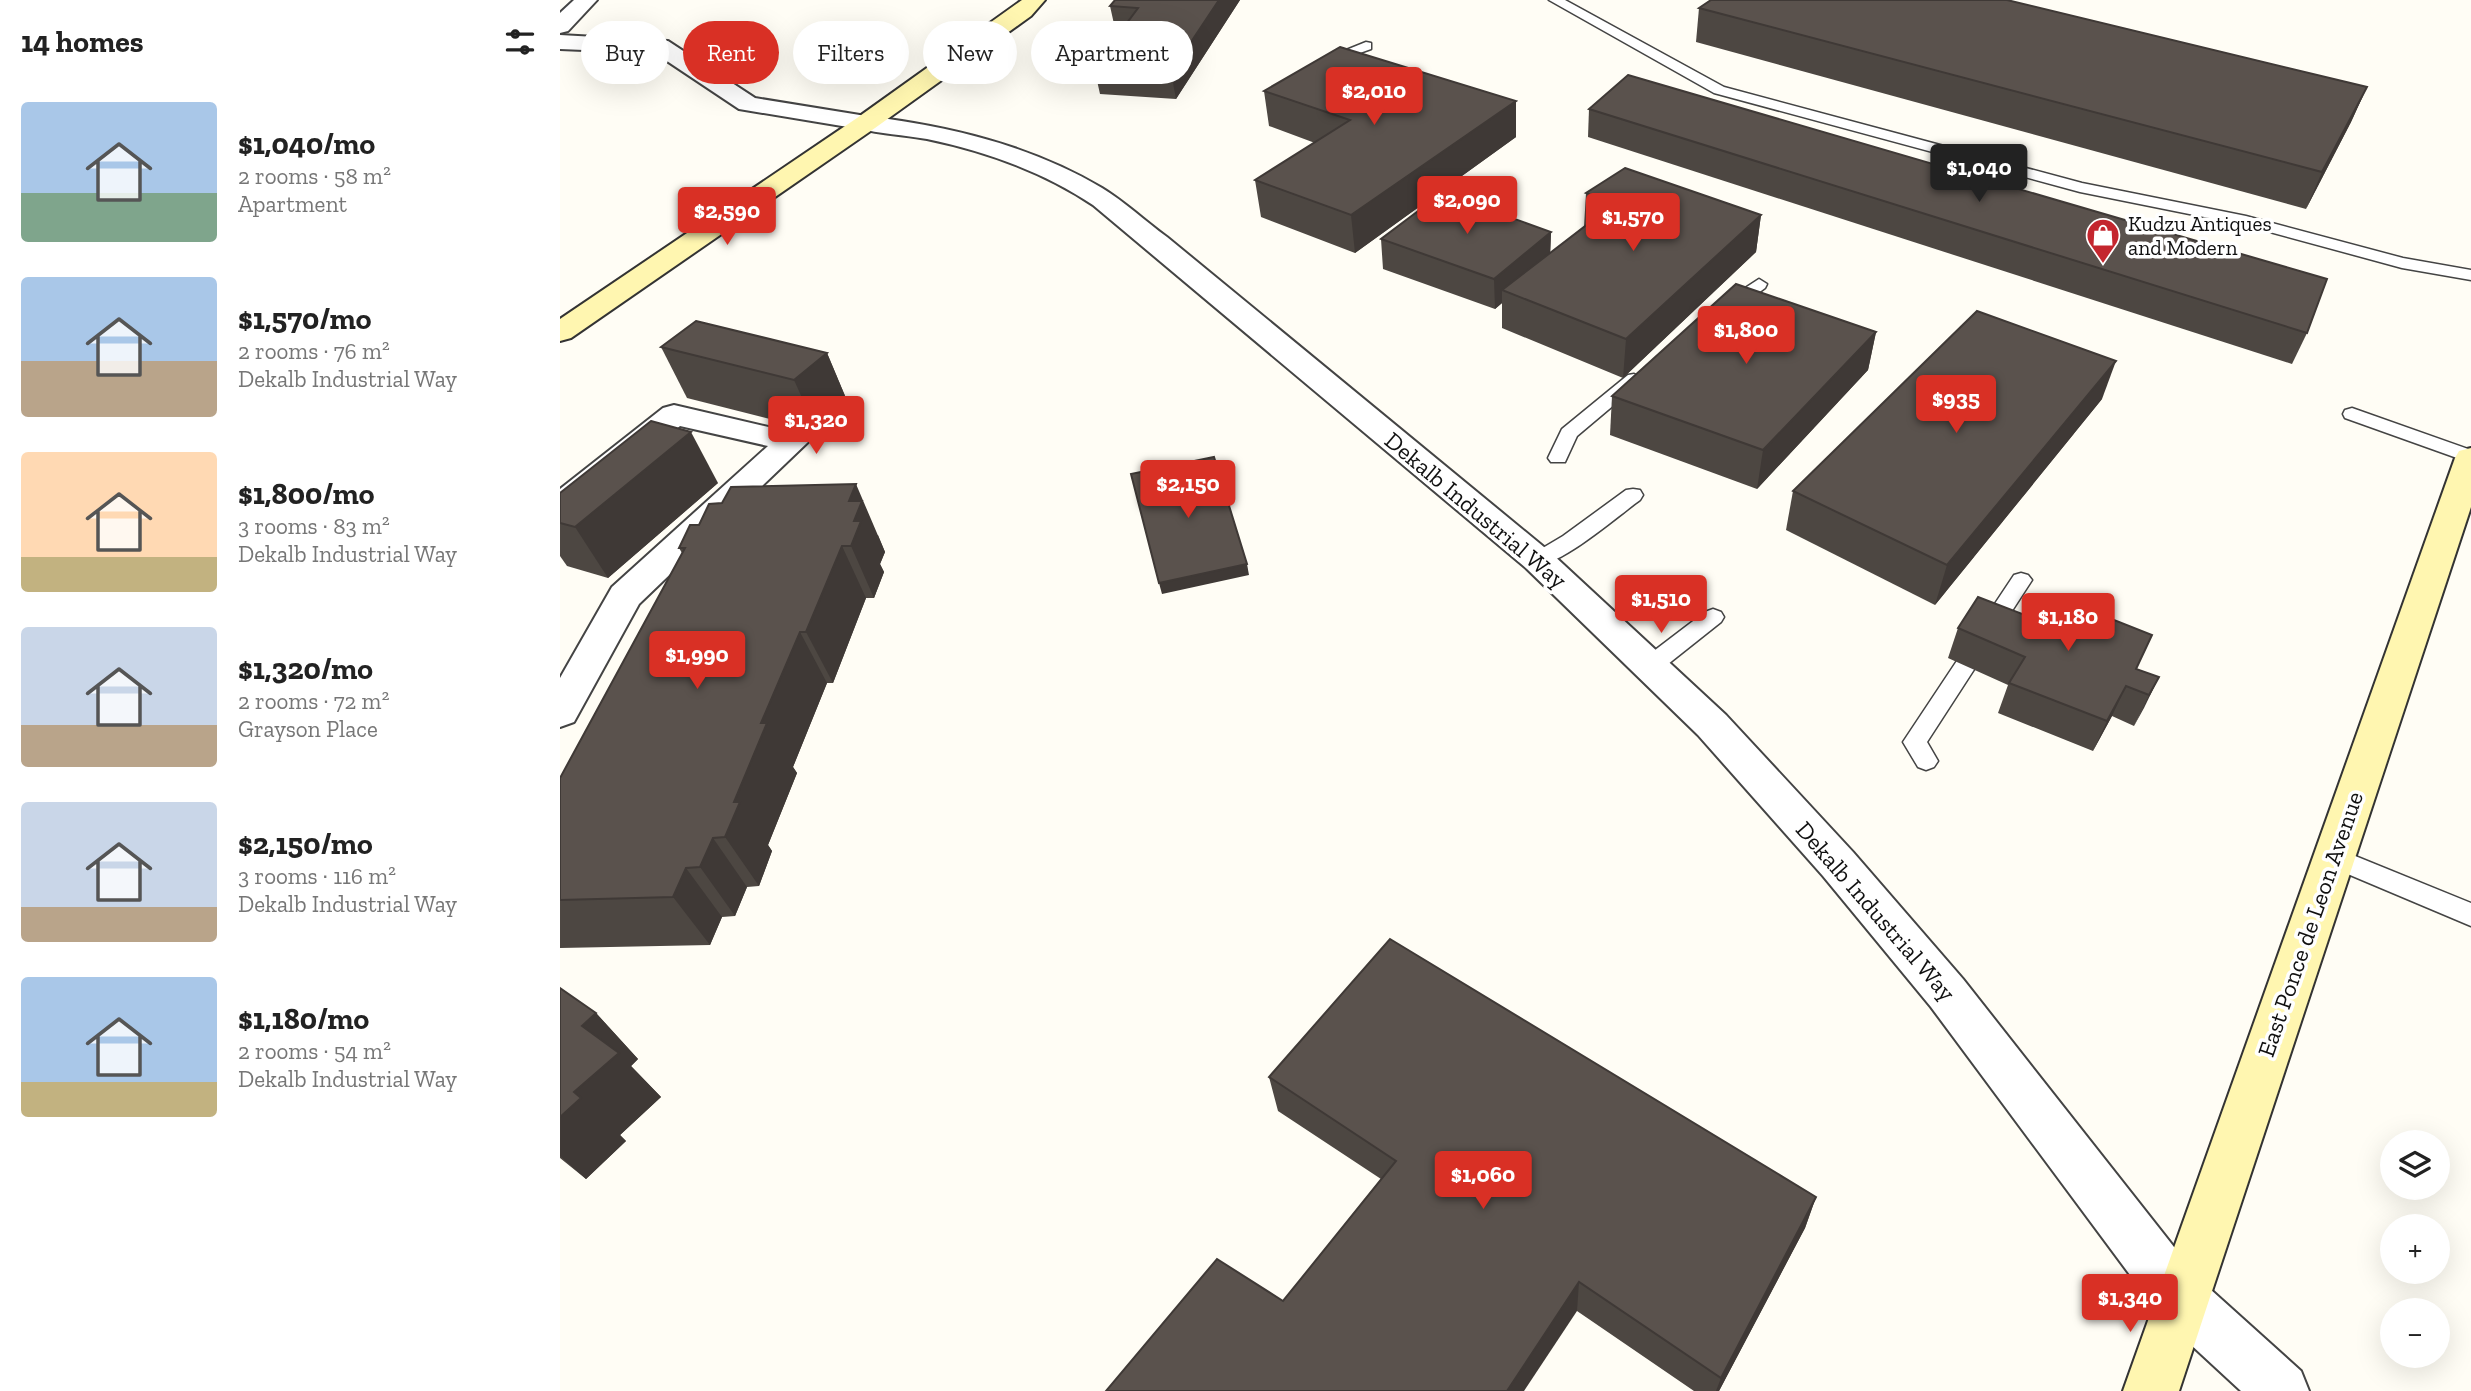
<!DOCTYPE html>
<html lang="en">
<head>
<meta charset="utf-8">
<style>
  body { margin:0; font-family:"Zilla Slab",serif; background:#f6f6f6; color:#222; height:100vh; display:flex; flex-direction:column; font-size:26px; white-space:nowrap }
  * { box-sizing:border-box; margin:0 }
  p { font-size:23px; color:#767676 }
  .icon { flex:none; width:38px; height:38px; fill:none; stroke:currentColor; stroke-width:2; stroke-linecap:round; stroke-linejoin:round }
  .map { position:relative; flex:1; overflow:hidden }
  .drawer { display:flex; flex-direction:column; background:#fff; width:560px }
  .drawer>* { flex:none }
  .banner { position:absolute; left:21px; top:21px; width:665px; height:63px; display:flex; gap:14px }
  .tools { position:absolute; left:1820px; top:1130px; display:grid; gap:14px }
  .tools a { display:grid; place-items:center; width:70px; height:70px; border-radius:50%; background:#fff; box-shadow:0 7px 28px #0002; font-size:35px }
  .price { position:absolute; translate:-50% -60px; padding:0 16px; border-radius:7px; background:#d93025; color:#fff; font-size:23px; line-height:46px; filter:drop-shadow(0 2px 4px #0008) }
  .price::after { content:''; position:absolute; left:50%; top:42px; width:21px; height:16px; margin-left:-10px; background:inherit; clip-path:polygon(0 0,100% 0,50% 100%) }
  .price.selected { background:#222; color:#fff }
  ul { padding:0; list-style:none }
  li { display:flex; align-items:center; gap:21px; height:175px; padding:0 21px }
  li span { display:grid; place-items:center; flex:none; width:196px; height:140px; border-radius:7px; color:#555 }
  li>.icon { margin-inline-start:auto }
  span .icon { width:84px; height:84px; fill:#fffc; stroke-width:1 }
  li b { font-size:30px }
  h2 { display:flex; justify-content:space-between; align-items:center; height:84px; padding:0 21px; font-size:30px }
  .tag { padding:0 24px; border-radius:32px; background:#fff; box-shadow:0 7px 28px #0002; font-size:24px; line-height:63px }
  .tag.selected { background:#d93025; color:#fff }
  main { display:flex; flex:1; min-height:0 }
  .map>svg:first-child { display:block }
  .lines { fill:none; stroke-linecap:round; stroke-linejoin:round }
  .service-casing { stroke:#444; stroke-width:3 }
  .minor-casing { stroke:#444; stroke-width:4 }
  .tertiary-casing { stroke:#444; stroke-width:4 }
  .secondary-casing { stroke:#333; stroke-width:4 }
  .service { fill:#fff; fill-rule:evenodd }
  .minor { fill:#fff; fill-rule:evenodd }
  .tertiary { fill:#fff; fill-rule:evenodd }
  .secondary { fill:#fff6b0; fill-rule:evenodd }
  .wall { fill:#4d4742 }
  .shaded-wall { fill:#3f3936 }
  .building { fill:#5a524d; stroke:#3f3936; stroke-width:2 }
  .labels { text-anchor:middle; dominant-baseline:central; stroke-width:7; stroke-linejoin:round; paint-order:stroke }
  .far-poi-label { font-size:21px; fill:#111; stroke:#fff; text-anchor:start }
  .street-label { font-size:24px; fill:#111; stroke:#fff }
</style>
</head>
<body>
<main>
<section class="drawer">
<h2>14 homes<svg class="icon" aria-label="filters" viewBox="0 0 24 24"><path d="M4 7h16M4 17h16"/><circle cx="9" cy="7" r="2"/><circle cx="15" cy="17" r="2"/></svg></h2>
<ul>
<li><span style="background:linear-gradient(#a9c7e8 65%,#7fa58c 0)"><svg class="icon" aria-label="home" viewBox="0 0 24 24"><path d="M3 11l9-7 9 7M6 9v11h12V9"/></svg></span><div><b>$1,040/mo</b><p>2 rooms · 58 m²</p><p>Apartment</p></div></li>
<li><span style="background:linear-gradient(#a9c7e8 60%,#b9a48a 0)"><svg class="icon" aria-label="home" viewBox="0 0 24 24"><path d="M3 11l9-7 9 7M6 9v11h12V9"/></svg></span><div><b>$1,570/mo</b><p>2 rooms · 76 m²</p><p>Dekalb Industrial Way</p></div></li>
<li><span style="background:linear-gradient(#ffd9b3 75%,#c2b280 0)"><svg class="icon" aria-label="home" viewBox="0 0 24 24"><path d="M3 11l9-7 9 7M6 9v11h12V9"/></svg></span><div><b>$1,800/mo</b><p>3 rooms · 83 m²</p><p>Dekalb Industrial Way</p></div></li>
<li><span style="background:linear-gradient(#c9d6e8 70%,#b9a48a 0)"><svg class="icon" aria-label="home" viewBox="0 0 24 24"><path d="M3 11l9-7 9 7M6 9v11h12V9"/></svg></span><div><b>$1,320/mo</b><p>2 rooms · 72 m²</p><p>Grayson Place</p></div></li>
<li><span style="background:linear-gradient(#c9d6e8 75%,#b9a48a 0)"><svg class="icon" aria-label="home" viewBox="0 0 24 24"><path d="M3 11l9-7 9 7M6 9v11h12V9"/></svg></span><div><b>$2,150/mo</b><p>3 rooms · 116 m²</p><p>Dekalb Industrial Way</p></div></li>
<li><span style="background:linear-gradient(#a9c7e8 75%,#c2b280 0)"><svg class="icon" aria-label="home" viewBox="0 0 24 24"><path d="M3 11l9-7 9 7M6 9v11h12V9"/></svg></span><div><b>$1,180/mo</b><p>2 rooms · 54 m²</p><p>Dekalb Industrial Way</p></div></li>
</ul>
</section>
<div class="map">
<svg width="1911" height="1391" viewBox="0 0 1911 1391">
  <rect width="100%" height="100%" fill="#fffdf5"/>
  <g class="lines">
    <defs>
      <g id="service">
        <path d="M989 0H1005L1164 87 1522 183 1686 216 1843 258 1911 270V280L1842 268 1684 225 1520 192 1154 93Z"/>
        <path d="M806 42 811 43V49L766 65 759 61Z"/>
        <path d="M1199 279 1207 284 1205 288 1174 311H1162L1159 307 1162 303Z"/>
        <path d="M1074 374 1083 379 1080 383 1017 436 1005 462H991L988 458 1002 429 1068 375Z"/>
        <path d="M1792 408 1911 450V463L1785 418 1783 414 1785 410Z"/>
        <path d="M1073 489 1080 490 1083 495 1080 500C1059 515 994 572 971 565L968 560 971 555 1003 536 1066 490Z"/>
        <path d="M1461 573 1468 575 1472 580 1367 742 1378 761 1374 767 1366 770 1358 767 1343 742 1454 575Z"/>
        <path d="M1153 609 1161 612 1164 617 1161 622 1098 672 1090 674 1082 672 1079 666 1082 660 1145 612Z"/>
        <path d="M1773 847 1911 903V926L1764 864 1760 857 1764 850Z"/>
      </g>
      <g id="minor">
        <path d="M14 0H37L8 31 0 33V13Z"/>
        <path d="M306 116C388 126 470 145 542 188 565 202 585 221 607 237L990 552 1166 715 1293 852 1403 979 1640 1280 1741 1371 1749 1391H1681L1602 1318 1371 1007 1263 876 1138 735 966 568 533 205C484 172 425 151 367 139 344 135 320 134 297 128L294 123 297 118Z"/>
        <path d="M114 405 243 435 248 442 79 604 14 722 0 727V678L52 587 208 446 120 426 12 514 0 517V489L103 408Z"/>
      </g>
      <path id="tertiary" d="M0 35 108 41 195 98 306 116 315 118 318 123 315 128 306 130 179 109 95 53 0 49Z"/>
      <g id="secondary">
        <path d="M462 0H485L471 16 315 128 11 338 0 341V319L297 118Z"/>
        <path d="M1911 448V507L1619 1391H1563L1895 458 1899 451Z"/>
      </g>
    </defs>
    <use href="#service" class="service-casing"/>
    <use href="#minor" class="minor-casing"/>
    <use href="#tertiary" class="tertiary-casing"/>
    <use href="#secondary" class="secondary-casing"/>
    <use href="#service" class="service"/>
    <use href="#minor" class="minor"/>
    <use href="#tertiary" class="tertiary"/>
    <use href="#secondary" class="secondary"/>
  </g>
  <g class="wall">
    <path d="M680 0 616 99 540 94 534 67 559 33H556L550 6Z"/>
    <path d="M1139 8 1807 87 1791 122 1746 209 1136 42Z"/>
    <path d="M704 91 956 137 795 253 701 217 695 180 755 143 709 126Z"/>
    <path d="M1029 109 1747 333 1732 364 1028 137Z"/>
    <path d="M1026 193 1201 215 1196 252 1063 378 942 328V303L935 309 823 269 821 239 991 232 990 253 1024 227Z"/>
    <path d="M1316 332 1308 370 1197 489 1050 435 1052 396Z"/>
    <path d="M101 347 267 353 288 403 257 431 127 398Z"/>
    <path d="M1542 399 1375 605 1226 530 1233 491Z"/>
    <path d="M158 483 48 578 7 566 0 556V493Z"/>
    <path d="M318 535 325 552 320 564 324 572 314 598H306L273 683H267L233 767 237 773 208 845 212 851 199 886 187 887 175 916 162 917 150 945 0 948V778L122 553 119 548Z"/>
    <path d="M1398 628 1577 669 1599 677 1574 726 1552 716 1533 751 1438 713 1448 685 1388 658Z"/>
    <path d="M0 988 36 1013 78 1059 71 1066 101 1097 60 1135 66 1141 26 1179 0 1158Z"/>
    <path d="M709 1077 1256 1197 1245 1228 1159 1391H1134L1017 1311 723 1301 821 1179 718 1111Z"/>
  </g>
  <g class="shaded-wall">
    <path d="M659 0H680L616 99 611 72Z"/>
    <path d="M1807 87 1791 122 1746 209 1762 172Z"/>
    <path d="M956 101V137L795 253 791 215Z"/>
    <path d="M1201 215 1196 252 1063 378 1066 339Z"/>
    <path d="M991 232 990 262 942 290V303L935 309 934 279Z"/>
    <path d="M1316 332 1308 370 1197 489 1203 450Z"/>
    <path d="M267 353 288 403 257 431 234 380Z"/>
    <path d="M1556 361 1542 399 1375 605 1387 565Z"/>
    <path d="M131 432 158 483 48 578 15 527Z"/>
    <path d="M296 484 325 552 320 564 324 572 314 598 291 546 294 521 289 501Z"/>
    <path d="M282 546 306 598 273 683 246 632Z"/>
    <path d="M687 564 689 575 602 594 599 583Z"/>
    <path d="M240 632 267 683 233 767 237 773 208 845 212 851 199 886 165 837 174 802 201 723Z"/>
    <path d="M1599 677 1584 708 1574 726 1589 695Z"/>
    <path d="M1566 686 1552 716 1533 751 1547 721Z"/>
    <path d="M153 838 187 887 175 916 140 867Z"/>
    <path d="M126 868 162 917 150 945 113 897Z"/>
    <path d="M36 1013 78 1059 71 1066 101 1097 60 1135 66 1141 26 1179 0 1156V1117L14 1092 22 1026Z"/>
    <path d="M1256 1197 1245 1228 1159 1391H1156L1161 1378Z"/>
    <path d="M1019 1282 1017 1311 964 1391H947Z"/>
  </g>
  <g class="building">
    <path d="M555 0H659L611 72 534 67 578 8 550 6Z"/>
    <path d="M1151 0H1447L1807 87 1762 172 1139 8Z"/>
    <path d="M780 47 956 101 791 215 695 180 790 120 704 91Z"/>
    <path d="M1068 75 1767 279 1747 333 1029 109Z"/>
    <path d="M1065 168 1201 215 1066 339 942 290 1055 203 1026 193Z"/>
    <path d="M882 193 991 232 934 279 821 239Z"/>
    <path d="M1176 284 1316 332 1203 450 1052 396Z"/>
    <path d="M1417 311 1556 361 1387 565 1233 491Z"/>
    <path d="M136 321 267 353 234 380 101 347Z"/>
    <path d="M91 421 131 432 15 527 0 523V493Z"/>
    <path d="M654 457 687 564 599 583 571 474Z"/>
    <path d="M296 484 289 501H302L294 521H301L291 546H282L246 632H240L201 723H207L174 802H180L165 837 153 838 140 867 126 868 113 897 0 900V778L125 548H119L130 525H139L149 504 162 503 171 487Z"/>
    <path d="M1418 597 1483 622 1496 597 1592 635 1576 669 1599 677 1589 695 1566 686 1547 721 1449 683 1465 657 1398 628Z"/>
    <path d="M830 939 1256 1197 1161 1378 1019 1282 947 1391H546L657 1259 723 1301 836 1161 709 1077Z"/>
    <path d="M0 988 36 1013 22 1026 59 1053 14 1092 21 1098 0 1117Z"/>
  </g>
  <defs>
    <symbol id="shop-pin" viewBox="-11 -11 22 30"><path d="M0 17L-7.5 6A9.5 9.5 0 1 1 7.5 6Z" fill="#c4262e" stroke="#fff"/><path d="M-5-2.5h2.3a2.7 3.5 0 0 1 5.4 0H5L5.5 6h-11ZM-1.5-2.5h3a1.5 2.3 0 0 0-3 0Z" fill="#fff"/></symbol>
  </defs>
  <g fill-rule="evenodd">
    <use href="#shop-pin" x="1524" y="216" width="38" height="52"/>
  </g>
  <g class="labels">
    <g class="far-poi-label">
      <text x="1568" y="223">Kudzu Antiques<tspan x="1568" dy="24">and Modern</tspan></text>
    </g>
    <g class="street-label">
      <text transform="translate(916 510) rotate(40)">Dekalb Industrial Way</text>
      <text transform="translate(1316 911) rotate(49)">Dekalb Industrial Way</text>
      <text transform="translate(1750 924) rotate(-71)">East Ponce de Leon Avenue</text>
    </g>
  </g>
</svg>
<div class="tools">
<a><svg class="icon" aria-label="layers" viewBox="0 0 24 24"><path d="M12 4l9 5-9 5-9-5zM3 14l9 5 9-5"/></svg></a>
<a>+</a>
<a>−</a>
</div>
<b class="price" style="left:814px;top:127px">$2,010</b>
<b class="price selected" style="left:1419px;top:204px">$1,040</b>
<b class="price" style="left:907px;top:236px">$2,090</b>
<b class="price" style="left:167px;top:247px">$2,590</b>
<b class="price" style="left:1073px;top:253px">$1,570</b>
<b class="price" style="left:1186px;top:366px">$1,800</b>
<b class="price" style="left:1396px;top:435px">$935</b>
<b class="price" style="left:256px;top:456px">$1,320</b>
<b class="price" style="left:628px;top:520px">$2,150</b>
<b class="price" style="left:1101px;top:635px">$1,510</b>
<b class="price" style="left:1508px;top:653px">$1,180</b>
<b class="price" style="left:137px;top:691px">$1,990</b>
<b class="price" style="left:923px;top:1211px">$1,060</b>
<b class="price" style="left:1570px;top:1334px">$1,340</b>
<div class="banner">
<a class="tag">Buy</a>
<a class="tag selected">Rent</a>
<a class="tag">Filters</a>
<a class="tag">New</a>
<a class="tag">Apartment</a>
</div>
</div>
</main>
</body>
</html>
